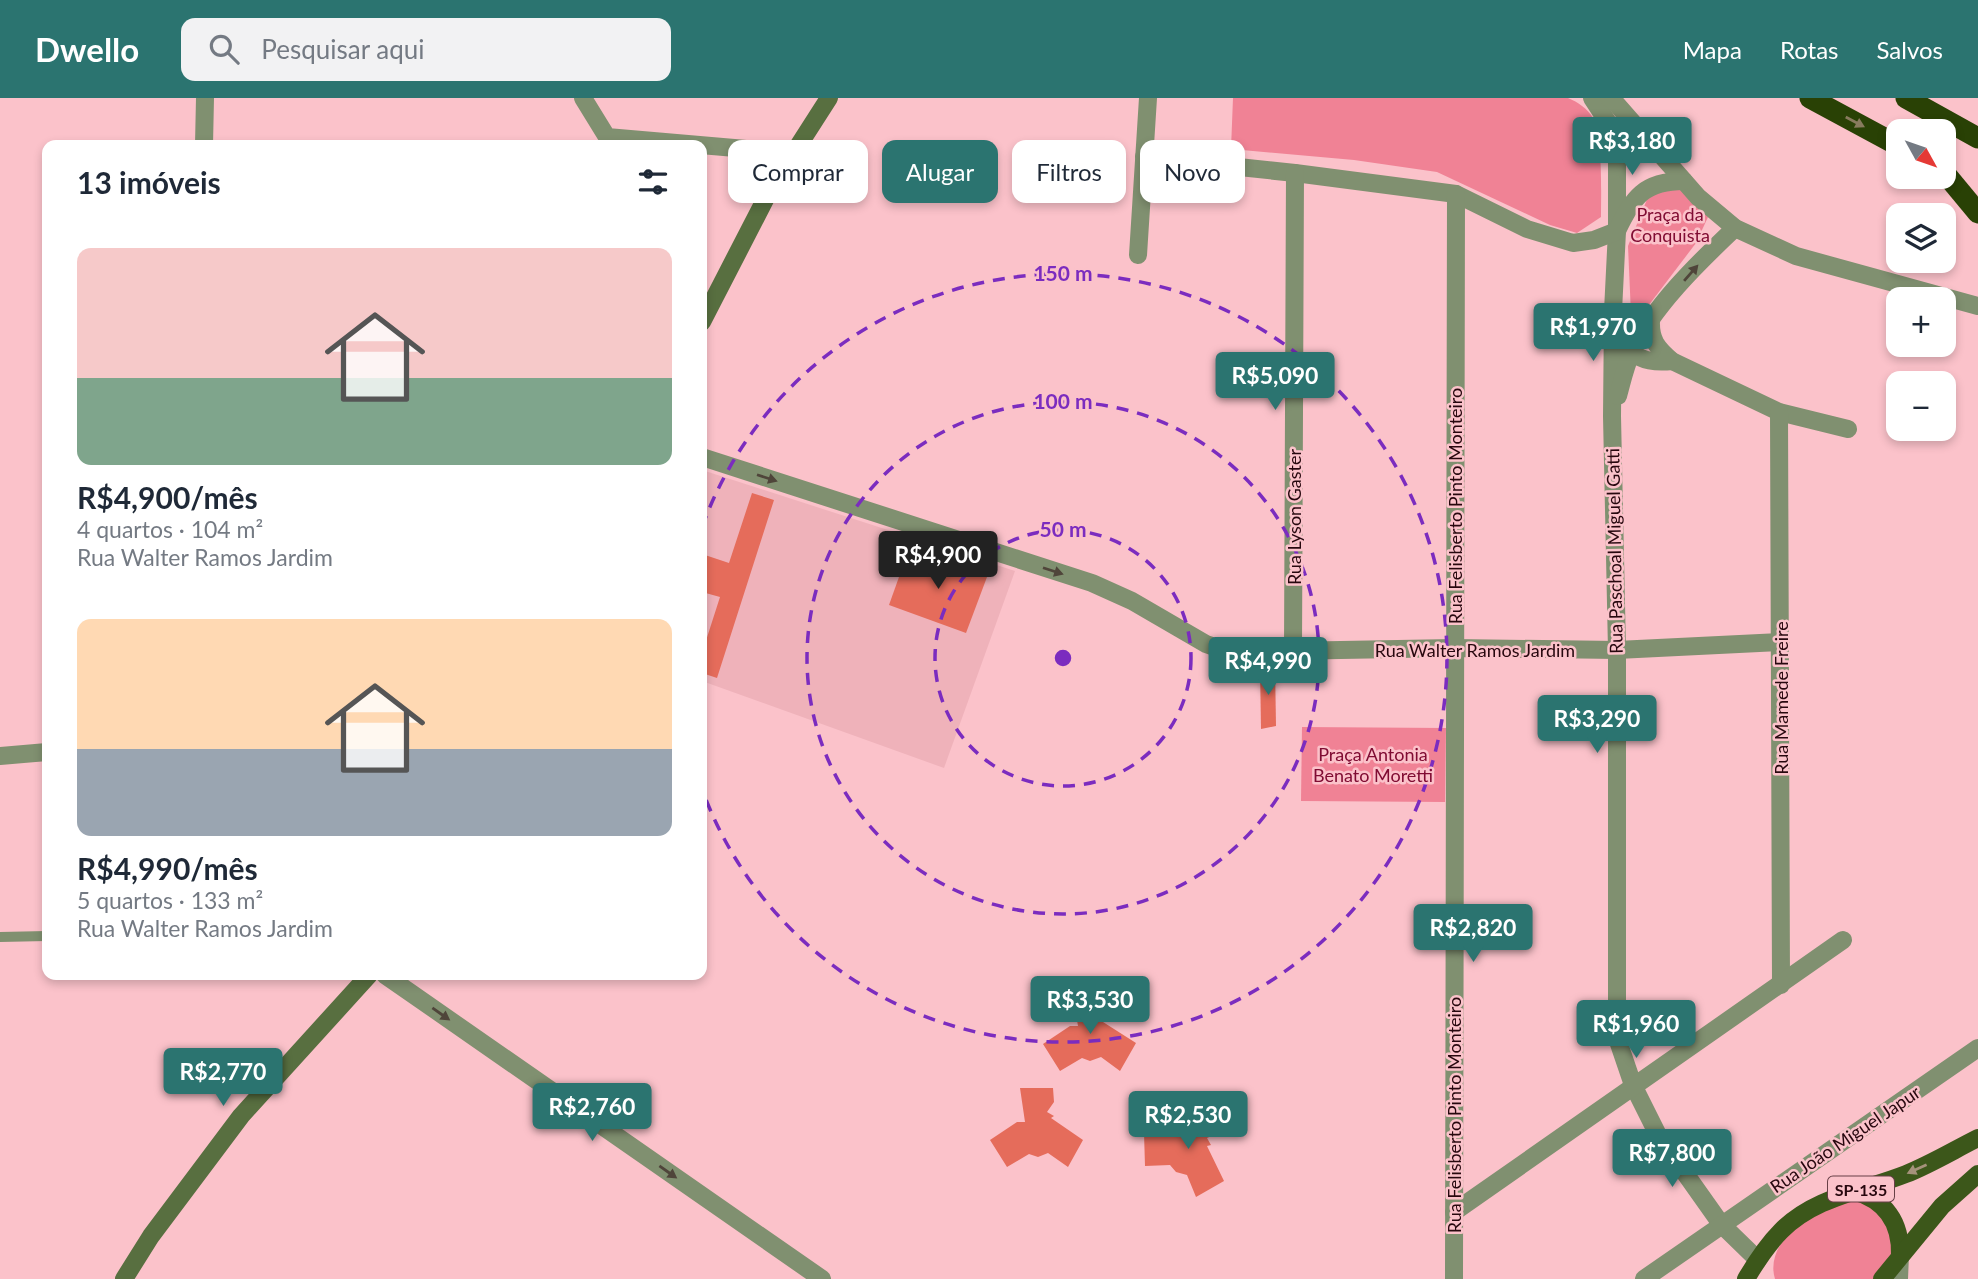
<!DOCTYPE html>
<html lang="pt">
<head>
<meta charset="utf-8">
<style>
  body { margin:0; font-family:Lato,sans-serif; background:#f2f2f3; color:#1f2937; height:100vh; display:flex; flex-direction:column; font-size:26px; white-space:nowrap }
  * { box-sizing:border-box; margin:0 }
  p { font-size:23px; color:#747a83 }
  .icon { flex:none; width:38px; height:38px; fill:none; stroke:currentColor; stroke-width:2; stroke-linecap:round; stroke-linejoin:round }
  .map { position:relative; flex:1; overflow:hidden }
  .details { position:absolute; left:42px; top:42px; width:665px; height:840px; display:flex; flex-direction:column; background:#fff; border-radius:14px; box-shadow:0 4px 10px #0003 }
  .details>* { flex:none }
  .hud { position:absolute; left:728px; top:42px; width:665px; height:63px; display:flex; gap:14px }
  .needle { width:46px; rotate:130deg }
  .fabs { position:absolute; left:1886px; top:21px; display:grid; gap:14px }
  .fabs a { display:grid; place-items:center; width:70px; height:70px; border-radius:14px; background:#fff; box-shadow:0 4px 10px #0003; font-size:35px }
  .price { position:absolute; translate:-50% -60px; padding:0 16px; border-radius:7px; background:#2b7470; color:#fff; font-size:23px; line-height:46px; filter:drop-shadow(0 2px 4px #0008) }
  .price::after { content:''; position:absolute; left:50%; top:42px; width:21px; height:16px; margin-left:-10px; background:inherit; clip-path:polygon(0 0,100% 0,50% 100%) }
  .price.selected { background:#222; color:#fff }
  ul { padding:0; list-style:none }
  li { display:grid; align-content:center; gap:14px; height:371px; padding:0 35px }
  li span { display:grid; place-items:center; height:217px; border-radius:14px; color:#555 }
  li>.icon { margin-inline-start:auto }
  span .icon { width:126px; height:126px; fill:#fffc; stroke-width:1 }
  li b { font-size:30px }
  h2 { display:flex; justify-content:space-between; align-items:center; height:84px; padding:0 35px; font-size:30px }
  .chip { padding:0 24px; border-radius:14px; background:#fff; box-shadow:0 4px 10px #0003; font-size:24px; line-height:63px }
  .chip.selected { background:#2b7470; color:#fff }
  header { display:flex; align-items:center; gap:42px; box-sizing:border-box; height:98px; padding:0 35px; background:#2b7470; color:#fff }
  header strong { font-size:33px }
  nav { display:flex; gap:38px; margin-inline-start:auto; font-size:24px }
  .search { width:490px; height:63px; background:#f2f2f3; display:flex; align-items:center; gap:18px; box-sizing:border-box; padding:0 24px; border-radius:14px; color:#747a83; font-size:26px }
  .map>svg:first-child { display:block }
  .built { fill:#efb2ba }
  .green { fill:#f08295 }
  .building { fill:#e56c5b }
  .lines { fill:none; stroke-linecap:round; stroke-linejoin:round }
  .lane { stroke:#809070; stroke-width:10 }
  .street { stroke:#809070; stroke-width:18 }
  .secondary { stroke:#586f40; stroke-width:18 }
  .primary { stroke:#3c571a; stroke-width:18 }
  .highway { stroke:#294105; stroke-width:21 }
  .oneway { fill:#887b5e }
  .oneway2 { fill:#4f453a }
  .oneway3 { fill:#a5927b }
  .ring { fill:none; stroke:#7b2cbf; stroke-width:3.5; stroke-dasharray:12 9 }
  .labels { text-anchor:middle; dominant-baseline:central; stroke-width:5; stroke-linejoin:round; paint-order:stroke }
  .shield { fill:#fbc2ca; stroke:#673f46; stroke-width:2 }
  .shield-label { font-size:16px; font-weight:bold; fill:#27070e }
  .park-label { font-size:18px; fill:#800c33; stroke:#fbc2ca }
  .street-label { font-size:18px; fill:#27070e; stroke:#fbc2ca }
  .centre { fill:#7b2cbf; stroke:#fbc2ca; stroke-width:3.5 }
  .ring-label { font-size:21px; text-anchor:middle; font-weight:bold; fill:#7b2cbf; stroke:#fbc2ca; stroke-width:5; stroke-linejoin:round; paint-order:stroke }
</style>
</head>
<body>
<header>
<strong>Dwello</strong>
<div class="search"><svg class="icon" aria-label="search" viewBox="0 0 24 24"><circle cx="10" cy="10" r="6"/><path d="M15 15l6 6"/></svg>Pesquisar aqui</div>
<nav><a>Mapa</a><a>Rotas</a><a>Salvos</a></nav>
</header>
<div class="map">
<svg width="1978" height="1181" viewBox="0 0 1978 1181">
  <rect width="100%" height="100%" fill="#fbc2ca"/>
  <path class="built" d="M702 372 1015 473 944 670 702 583Z"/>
  <g class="green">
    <path d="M1233 0H1568C1578 4 1588 11 1593 20 1603 37 1601 98 1601 119L1577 135 1550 127 1437 74 1354 62 1231 51Z"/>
    <path d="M1675 86 1708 119 1696 145 1639 220 1631 216 1628 148 1648 99Z"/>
    <path d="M1302 629 1446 630 1445 704 1301 703Z"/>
    <path d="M1857 1101 1872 1106 1889 1128 1892 1155 1885 1168 1874 1181H1775C1767 1155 1789 1131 1810 1119 1824 1111 1842 1106 1857 1101Z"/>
  </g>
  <g class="building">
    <path d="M752 395 774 402 717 580 702 575V555L720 499 702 494V456L729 465Z"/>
    <path d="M909 451 987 479 966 535 889 507Z"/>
    <path d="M1275 567 1276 628 1261 631 1260 569Z"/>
    <path d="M1072 894H1105L1106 908 1099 917 1106 922 1103 924 1136 945 1120 973 1101 959 1090 963 1082 960 1060 973 1043 946 1070 928H1078Z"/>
    <path d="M1020 990H1053L1054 1004 1047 1014 1054 1018 1051 1020 1083 1042 1068 1069 1048 1055 1038 1059 1029 1056 1007 1069 990 1042 1017 1024H1025Z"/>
    <path d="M1196 1006 1224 1023 1218 1035 1207 1040 1211 1047 1207 1048 1224 1083 1196 1099 1187 1077 1176 1074 1170 1067 1145 1068 1144 1035 1177 1034 1183 1038Z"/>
  </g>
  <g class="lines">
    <path class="lane" d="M0 839 47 838"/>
    <g class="street">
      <path d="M583 0 607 39 793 55"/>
      <path d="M1592 0 1609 26 1617 45V133L1613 213 1612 318 1617 552V940L1633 987 1658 1037 1721 1126 1758 1162"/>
      <path d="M1609 0 1613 2 1698 99 1735 130 1796 158 1978 208"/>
      <path d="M204 47 205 0"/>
      <path d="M1144 59 1295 75 1456 96 1527 131 1573 145 1594 142 1617 133C1633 99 1644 83 1684 83"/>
      <path d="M1138 157 1148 0"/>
      <path d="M1651 222C1650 242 1657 250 1672 263L1779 314 1848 331"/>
      <path d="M1625 247C1636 263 1654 265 1672 263"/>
      <path d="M1618 298C1622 284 1625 269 1631 256 1650 211 1700 163 1735 130"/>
      <path d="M1779 314 1781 887"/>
      <path d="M702 359 1092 485 1132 503 1206 546 1229 554 1454 550 1617 552 1781 544"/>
      <path d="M1293 553 1295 75"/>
      <path d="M0 658 47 654"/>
      <path d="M385 877 822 1181"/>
      <path d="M1454 1114 1843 842"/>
      <path d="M1454 1181 1456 96"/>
      <path d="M1644 1181 1978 950"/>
      <path d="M1899 1181 1900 1157"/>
    </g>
    <g class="secondary">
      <path d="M702 224 770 92 829 0"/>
      <path d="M124 1181 151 1138 241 1018 369 877"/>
    </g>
    <g class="primary">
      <path d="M1854 1093C1885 1102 1901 1124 1900 1157"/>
      <path d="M1746 1181C1756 1164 1767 1147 1781 1133 1814 1099 1863 1093 1906 1076 1931 1066 1954 1052 1978 1040"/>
      <path d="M1882 1181 1942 1108 1978 1076"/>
    </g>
    <g class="highway">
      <path d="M1810 0 1899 48"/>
      <path d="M1906 0 1978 40"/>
      <path d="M1944 74 1978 115"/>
    </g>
  </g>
  <defs><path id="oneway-solid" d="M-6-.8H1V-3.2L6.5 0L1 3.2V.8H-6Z" transform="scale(1.75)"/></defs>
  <use class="oneway" href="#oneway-solid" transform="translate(1855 24) rotate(28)"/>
  <g class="oneway2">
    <use href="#oneway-solid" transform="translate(1691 175) rotate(-49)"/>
    <use href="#oneway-solid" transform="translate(767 380) rotate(18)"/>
    <use href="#oneway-solid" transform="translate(1053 473) rotate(18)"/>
    <use href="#oneway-solid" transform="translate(441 916) rotate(35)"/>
    <use href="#oneway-solid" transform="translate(668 1074) rotate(35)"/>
  </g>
  <use class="oneway3" href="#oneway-solid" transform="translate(1917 1071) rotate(156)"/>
  <g class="ring">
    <circle cx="1063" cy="560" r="128"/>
    <circle cx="1063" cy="560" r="256"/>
    <path d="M702 429A384 384 0 1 1 702 691"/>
  </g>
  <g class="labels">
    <rect class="shield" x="1828" y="1078.5" width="66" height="25" rx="5"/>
    <g class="shield-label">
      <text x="1861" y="1091">SP-135</text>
    </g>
    <g class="park-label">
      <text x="1670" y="116">Praça da<tspan x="1670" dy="21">Conquista</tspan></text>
      <text x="1373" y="656">Praça Antonia<tspan x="1373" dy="21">Benato Moretti</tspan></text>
    </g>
    <g class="street-label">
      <text transform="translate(1455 408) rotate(-90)">Rua Felisberto Pinto Monteiro</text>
      <text transform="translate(1294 419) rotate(-90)">Rua Lyson Gaster</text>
      <text transform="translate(1614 453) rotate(-91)">Rua Paschoal Miguel Gatti</text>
      <text x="1475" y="552">Rua Walter Ramos Jardim</text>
      <text transform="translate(1781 600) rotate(-90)">Rua Mamede Freire</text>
      <text transform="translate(1454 1017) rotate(-90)">Rua Felisberto Pinto Monteiro</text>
      <text transform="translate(1845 1041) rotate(-34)">Rua João Miguel Japur</text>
    </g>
  </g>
  <circle cx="1063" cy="560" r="10" class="centre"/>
  <g class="ring-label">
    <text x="1063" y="183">150 m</text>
    <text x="1063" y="311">100 m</text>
    <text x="1063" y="439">50 m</text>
  </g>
</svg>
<div class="fabs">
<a><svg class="needle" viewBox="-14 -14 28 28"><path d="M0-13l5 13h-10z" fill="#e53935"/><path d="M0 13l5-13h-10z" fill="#747a83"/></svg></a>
<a><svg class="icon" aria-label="layers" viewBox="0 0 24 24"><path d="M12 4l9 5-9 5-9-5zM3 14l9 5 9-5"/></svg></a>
<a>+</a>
<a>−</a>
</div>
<b class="price" style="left:1632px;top:79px">R$3,180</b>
<b class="price" style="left:1593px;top:265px">R$1,970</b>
<b class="price" style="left:1275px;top:314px">R$5,090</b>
<b class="price selected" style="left:938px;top:493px">R$4,900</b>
<b class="price" style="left:1268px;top:599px">R$4,990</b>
<b class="price" style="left:1597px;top:657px">R$3,290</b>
<b class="price" style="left:1473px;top:866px">R$2,820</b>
<b class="price" style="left:1090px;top:938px">R$3,530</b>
<b class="price" style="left:1636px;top:962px">R$1,960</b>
<b class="price" style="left:223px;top:1010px">R$2,770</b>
<b class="price" style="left:592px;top:1045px">R$2,760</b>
<b class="price" style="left:1188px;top:1053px">R$2,530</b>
<b class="price" style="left:1672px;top:1091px">R$7,800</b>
<div class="hud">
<a class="chip">Comprar</a>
<a class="chip selected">Alugar</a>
<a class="chip">Filtros</a>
<a class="chip">Novo</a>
</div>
<section class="details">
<h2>13 imóveis<svg class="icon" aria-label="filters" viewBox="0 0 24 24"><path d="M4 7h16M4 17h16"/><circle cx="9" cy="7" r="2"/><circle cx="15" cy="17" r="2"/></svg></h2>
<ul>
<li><span style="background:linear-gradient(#f6c9c9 60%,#7fa58c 0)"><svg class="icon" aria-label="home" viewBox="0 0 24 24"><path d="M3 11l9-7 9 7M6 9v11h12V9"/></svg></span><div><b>R$4,900/mês</b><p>4 quartos · 104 m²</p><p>Rua Walter Ramos Jardim</p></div></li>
<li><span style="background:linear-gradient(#ffd9b3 60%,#9aa5b1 0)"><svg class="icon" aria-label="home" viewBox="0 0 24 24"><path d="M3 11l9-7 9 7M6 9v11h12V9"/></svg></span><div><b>R$4,990/mês</b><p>5 quartos · 133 m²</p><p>Rua Walter Ramos Jardim</p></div></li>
</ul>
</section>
</div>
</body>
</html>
